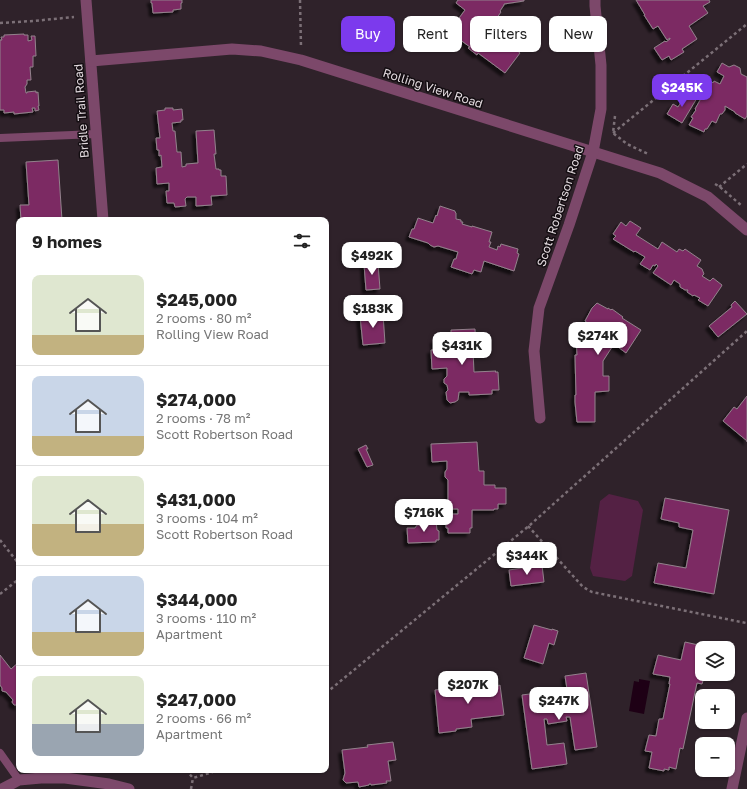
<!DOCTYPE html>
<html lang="en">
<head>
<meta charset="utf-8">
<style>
  body { margin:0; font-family:"Golos Text",sans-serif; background:#f6f6f6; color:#222; height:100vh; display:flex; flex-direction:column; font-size:15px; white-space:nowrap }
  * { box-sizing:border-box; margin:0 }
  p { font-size:13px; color:#767676 }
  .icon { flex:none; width:22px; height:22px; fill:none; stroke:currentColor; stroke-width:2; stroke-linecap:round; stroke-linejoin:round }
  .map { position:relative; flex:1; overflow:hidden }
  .drawer { position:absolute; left:16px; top:217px; width:313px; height:556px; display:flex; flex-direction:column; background:#fff; border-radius:8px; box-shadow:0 1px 3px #0004 }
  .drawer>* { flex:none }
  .hud { position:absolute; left:341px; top:16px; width:346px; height:36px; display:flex; gap:8px }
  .controls { position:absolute; left:695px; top:641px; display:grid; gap:8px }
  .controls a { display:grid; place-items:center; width:40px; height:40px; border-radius:8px; background:#fff; box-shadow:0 1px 3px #0004; font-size:20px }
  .price { position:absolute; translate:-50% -34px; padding:0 9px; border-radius:8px; background:#fff; color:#222; font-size:13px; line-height:26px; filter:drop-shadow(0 1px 2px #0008) }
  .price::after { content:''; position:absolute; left:50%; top:24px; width:12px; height:9px; margin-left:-6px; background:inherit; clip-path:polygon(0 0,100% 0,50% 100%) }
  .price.on { background:#7c3aed; color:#fff }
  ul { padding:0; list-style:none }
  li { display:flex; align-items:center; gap:12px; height:100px; padding:0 16px }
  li+li { border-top:1px solid #e0e0e0 }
  li span { display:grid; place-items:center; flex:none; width:112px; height:80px; border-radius:8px; color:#555 }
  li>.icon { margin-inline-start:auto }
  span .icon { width:48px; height:48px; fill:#fffc; stroke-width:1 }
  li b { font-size:17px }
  h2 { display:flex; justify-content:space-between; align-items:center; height:48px; padding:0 16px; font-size:17px }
  .chip { padding:0 14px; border-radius:8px; background:#fff; box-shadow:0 1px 3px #0004; font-size:14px; line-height:36px }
  .chip.on { background:#7c3aed; color:#fff }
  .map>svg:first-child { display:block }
  .green { fill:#542144 }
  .water { fill:#1e0015 }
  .building { fill:#7b2c64; stroke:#93828c; filter:url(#shadow) }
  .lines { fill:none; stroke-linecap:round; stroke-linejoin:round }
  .path { stroke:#7c7077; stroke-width:2.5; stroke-dasharray:3 3; stroke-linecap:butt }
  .service { stroke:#7c486a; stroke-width:8 }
  .minor { stroke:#7c486a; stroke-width:11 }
  .labels { text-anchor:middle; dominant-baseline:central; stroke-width:3; stroke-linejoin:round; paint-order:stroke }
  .street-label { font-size:12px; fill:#e3dadf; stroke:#130d11 }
</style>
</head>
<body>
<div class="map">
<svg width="747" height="789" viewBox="0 0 747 789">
  <defs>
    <filter id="shadow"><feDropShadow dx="-3.5" dy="3.5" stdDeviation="1" flood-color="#0009"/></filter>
  </defs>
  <rect width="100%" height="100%" fill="#2f222a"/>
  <path class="green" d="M609 494 638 501 643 510 632 576 625 581 593 576 590 568 600 501Z"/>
  <path class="water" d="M639 679 650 681 644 714 629 711 634 681 639 682Z"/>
  <g class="building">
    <path d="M151 0H182V3H181V9L173 10V12L153 13 152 3H151Z"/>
    <path d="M458 0H524V1L504 4V5L500 11 501 12 494 22 514 38 509 44 520 53 505 73 478 53 477 55 468 48 470 47 459 39 461 37 451 29 465 10 456 3Z"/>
    <path d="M636 0H709L710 2 703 6 708 13 689 26 697 39 682 49 684 52 671 60 669 56 662 60 654 48 665 41 666 42 670 39V38L667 40 658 26 653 29 644 15H645Z"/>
    <path d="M24 34V35H28V41L32 40 31 36H35L36 56H33V67H30L31 80H27V84L25 87 26 93H27V92L36 91V93L38 92 39 106H38L39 110 35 111V108H32L33 112 14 114V112L4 113V110H0V40H2L1 37H4V35Z"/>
    <path d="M722 63 729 67 734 65 740 68 741 74 747 77V116L745 119 735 113V112L725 106V110L722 114H720L716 123 712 121 707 129H705L704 132 689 125 693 118 691 117 696 110 695 109 711 81 713 83 714 81 720 84 724 76 717 72Z"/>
    <path d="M687 92 697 98 682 123 667 114 673 104 678 107Z"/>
    <path d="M165 108H173V110L182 109 183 120H181V122L172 123 173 131H175L177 152H181L182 167 186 166V164L198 163 196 131 214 130 216 154H214L216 169H219V170H221V176H226L227 195 211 196 212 205 196 206V197H187L185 199 186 206 175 207 174 203H167L166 191H169V183L157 184 156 168 162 167 161 155 159 156V150H157L156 138H160L157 111 165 110Z"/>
    <path d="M58 160 62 220H21L20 205H29L26 162Z"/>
    <path d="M440 206 455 211V212L456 213V219L461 220V222H463L462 224 472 227V226L492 232 489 242H491L489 247 497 250 498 246 500 247 501 244 518 249 517 253 519 254 514 271 484 261 481 272 474 270 472 274 451 267 454 259H456L458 252 438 246 434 247 430 245 428 243 409 237 412 229H414L418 218 433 223 436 215 437 216Z"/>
    <path d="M630 221 641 228 636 235 658 249 662 242 677 252 679 249 683 251 685 249 701 260 697 266 702 269 704 274 702 276 710 281 713 278 722 285 721 287 708 306 698 300 700 298 694 295 693 296 687 292 688 290H685L680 287V284L674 280 671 285 653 273 658 266 656 264 655 266 653 265 650 270 640 264 645 257 635 251 634 252 613 239 616 236 613 234 621 222 626 226Z"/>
    <path d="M378 263 380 289 366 290 364 264Z"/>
    <path d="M735 301 747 314 718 337 709 326 732 307 731 305Z"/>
    <path d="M597 303 608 309V308L611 310 612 309 623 317 622 318 641 330 626 353 614 344 603 361V376H609V391L595 392V422H577L575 402V395H576L575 355H577L576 333 583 332 589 324 585 321 592 308Z"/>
    <path d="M383 314 385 343 363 345 360 316Z"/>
    <path d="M475 329 476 350H473L474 372 496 371 495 372H498L499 390H492V394L469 395V392H459L458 400 455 402 450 403 447 400 446 392 448 390 447 385 444 383V379L447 376V368L432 369 431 350H435L434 340H444V341H451V330Z"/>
    <path d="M747 396V442V441L723 421 734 407 737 409Z"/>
    <path d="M477 442 479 471H484V485H495V488H506V504H498V509H494V510H472V528H470V533H448V528H446V514H458V509H448V480L445 477V472L447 469V461L432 462 431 444Z"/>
    <path d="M366 445 368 449H366L373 465 367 467 358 449Z"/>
    <path d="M665 498 729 510 714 594 654 583 658 563 686 568 693 530 679 527V523L661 519Z"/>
    <path d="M436 520 437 530 439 531V540H436V542L408 543 407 528H415L417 525H421L424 527H427L426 521Z"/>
    <path d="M542 565 544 582 511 586 509 570Z"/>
    <path d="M534 625 552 630V629L558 631 554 645 549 643 543 664 524 658Z"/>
    <path d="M685 642 703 646 699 663 702 664V674H705L702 684 697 683 683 749 680 748 676 769 669 767V770L664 769V771L649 768 652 752 645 751 649 735 656 736 659 719H663L670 684H669L670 677 653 674 658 655 681 660Z"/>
    <path d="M0 655 11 669 19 662 18 707 17 705H14L12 702 13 700 6 692 2 691V688L0 685Z"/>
    <path d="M586 673 597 747 575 750 570 717H566L567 721 548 724 547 719H544L547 745 564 743 567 764 532 769 522 695 567 689 565 676Z"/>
    <path d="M497 680 498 686 500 685 504 715 471 719 472 727 456 729V731L439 733 435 690 483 684 482 682Z"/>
    <path d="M393 742 396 760 388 761 391 781H386L387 783 371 785V784H369V785L359 787 358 782 346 783 343 780 345 773 342 750 368 747 367 745Z"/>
  </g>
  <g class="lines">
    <g class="path">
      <path d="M300 0 301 47"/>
      <path d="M0 23 33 21 74 17"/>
      <path d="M615 116 613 133 627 144 648 154"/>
      <path d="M613 133 747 24"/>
      <path d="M715 184 720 187 742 206"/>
      <path d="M719 187 747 164"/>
      <path d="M528 526 583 587 592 592 746 623"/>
      <path d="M0 540 19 564"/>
      <path d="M0 594 19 579"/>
      <path d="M326 693 530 525 747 331"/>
      <path d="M186 770 193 778 219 770"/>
      <path d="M191 789 193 778"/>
    </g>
    <g class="service">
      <path d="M0 138 96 134"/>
      <path d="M0 753 19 780"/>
    </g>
    <g class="minor">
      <path d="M86 0 103 220"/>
      <path d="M91 61 232 49 261 51 301 60 660 173 708 197 747 230"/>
      <path d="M540 418 534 351 539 308 569 225 593 152 601 109V65L595 6V0"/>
      <path d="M2 789 19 780 41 778H65L109 784 129 789"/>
      <path d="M732 789 747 718"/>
    </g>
  </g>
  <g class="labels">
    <g class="street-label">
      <text transform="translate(433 88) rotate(18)">Rolling View Road</text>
      <text transform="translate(81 111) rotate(-94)">Bridle Trail Road</text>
      <text transform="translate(560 206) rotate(-72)">Scott Robertson Road</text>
    </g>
  </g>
</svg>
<div class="controls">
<a><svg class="icon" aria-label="layers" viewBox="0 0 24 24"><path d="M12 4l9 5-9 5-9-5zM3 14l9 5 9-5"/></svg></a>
<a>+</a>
<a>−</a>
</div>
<b class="price on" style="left:682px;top:108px">$245K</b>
<b class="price" style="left:372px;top:276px">$492K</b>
<b class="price" style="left:373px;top:329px">$183K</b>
<b class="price" style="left:598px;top:356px">$274K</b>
<b class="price" style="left:462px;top:366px">$431K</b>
<b class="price" style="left:424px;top:533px">$716K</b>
<b class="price" style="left:527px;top:576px">$344K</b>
<b class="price" style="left:468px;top:705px">$207K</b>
<b class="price" style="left:559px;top:721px">$247K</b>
<div class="hud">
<a class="chip on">Buy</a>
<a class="chip">Rent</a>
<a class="chip">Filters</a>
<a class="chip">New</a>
</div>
<section class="drawer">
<h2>9 homes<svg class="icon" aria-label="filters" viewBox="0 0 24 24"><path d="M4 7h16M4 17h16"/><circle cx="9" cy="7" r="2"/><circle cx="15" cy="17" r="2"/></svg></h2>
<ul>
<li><span style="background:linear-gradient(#dfe7d0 75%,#c2b280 0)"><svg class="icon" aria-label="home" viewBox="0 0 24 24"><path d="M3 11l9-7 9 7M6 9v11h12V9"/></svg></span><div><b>$245,000</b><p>2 rooms · 80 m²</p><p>Rolling View Road</p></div></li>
<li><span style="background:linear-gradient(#c9d6e8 75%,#c2b280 0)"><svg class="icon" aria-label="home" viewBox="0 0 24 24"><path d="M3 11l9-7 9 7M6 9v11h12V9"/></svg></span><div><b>$274,000</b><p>2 rooms · 78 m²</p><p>Scott Robertson Road</p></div></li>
<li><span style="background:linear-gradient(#dfe7d0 60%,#c2b280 0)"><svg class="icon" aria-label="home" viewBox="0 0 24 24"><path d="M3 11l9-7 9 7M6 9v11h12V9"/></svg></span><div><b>$431,000</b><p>3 rooms · 104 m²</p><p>Scott Robertson Road</p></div></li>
<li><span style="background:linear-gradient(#c9d6e8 70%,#c2b280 0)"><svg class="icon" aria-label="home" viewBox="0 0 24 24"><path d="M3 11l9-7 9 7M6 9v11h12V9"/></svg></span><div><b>$344,000</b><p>3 rooms · 110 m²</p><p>Apartment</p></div></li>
<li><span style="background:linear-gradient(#dfe7d0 60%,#9aa5b1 0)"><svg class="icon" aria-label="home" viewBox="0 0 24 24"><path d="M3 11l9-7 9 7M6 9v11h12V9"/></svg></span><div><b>$247,000</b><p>2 rooms · 66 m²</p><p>Apartment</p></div></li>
</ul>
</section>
</div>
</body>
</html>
